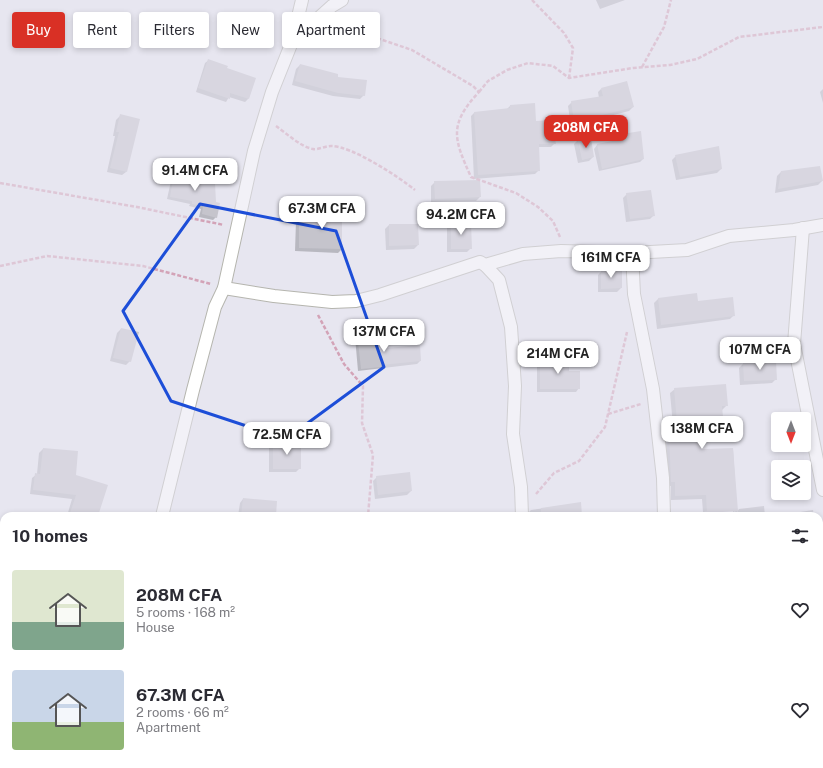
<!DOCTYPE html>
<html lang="en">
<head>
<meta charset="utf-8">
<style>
  body { margin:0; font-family:"Public Sans",sans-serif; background:#f2f2f3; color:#2b2b33; height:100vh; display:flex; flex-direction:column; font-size:15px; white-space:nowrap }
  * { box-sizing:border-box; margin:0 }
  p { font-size:13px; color:#7c7c81 }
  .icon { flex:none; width:22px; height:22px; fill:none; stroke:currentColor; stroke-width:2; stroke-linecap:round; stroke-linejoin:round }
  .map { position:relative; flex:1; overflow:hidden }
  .side { position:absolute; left:0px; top:512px; width:823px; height:256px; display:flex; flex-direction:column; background:#fff; border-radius:12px 12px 0 0; box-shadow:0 2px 6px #0003 }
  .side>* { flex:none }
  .guide { position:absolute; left:12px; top:12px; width:400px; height:36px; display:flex; gap:8px }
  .needle { width:26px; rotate:180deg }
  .tools { position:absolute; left:771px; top:412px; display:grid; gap:8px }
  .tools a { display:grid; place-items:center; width:40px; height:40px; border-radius:4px; background:#fff; box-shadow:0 2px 6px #0003; font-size:20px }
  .price { position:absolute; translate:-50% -34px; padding:0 9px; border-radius:8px; background:#fff; color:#222; font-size:13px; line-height:26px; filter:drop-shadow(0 1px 2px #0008) }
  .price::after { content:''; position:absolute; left:50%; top:24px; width:12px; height:9px; margin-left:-6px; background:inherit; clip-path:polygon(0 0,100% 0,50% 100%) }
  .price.current { background:#d93025; color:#fff }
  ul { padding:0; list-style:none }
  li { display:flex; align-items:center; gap:12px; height:100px; padding:0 12px }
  li span { display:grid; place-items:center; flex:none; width:112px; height:80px; border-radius:4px; color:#555 }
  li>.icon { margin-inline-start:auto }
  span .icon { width:48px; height:48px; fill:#fffc; stroke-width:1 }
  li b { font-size:17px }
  h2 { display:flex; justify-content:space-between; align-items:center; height:48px; padding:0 12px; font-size:17px }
  .pill { padding:0 14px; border-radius:4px; background:#fff; box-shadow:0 2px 6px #0003; font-size:14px; line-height:36px }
  .pill.current { background:#d93025; color:#fff }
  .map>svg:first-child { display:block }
  .shadow { fill:#0003 }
  .building { fill:#c5c4cc }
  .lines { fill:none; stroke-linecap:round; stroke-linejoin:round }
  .street-casing { stroke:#b5b5ae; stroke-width:14 }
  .path { stroke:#d3a3b7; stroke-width:2.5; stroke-dasharray:4 2; stroke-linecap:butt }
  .street { stroke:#fff; stroke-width:12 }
  .marked { fill:none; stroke:#1d4ed8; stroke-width:3; stroke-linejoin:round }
</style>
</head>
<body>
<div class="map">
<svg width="823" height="768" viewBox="0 0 823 768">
  <rect width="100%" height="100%" fill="#e7e6f0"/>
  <g class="shadow">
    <path d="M596 0H625L600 9Z"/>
    <path d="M209 60 226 69 255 79 248 99 245 102 229 97 226 102 196 92 205 63Z"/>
    <path d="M300 65 336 78 364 95 360 99 333 96 292 85 296 69Z"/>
    <path d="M601 89 633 107 629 111 571 126 568 106 572 102 599 98 598 92Z"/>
    <path d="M823 89V103L820 92Z"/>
    <path d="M534 104 535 123 555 143 551 147H538L539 170 535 174 474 179 471 116 474 113 506 110 510 106Z"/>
    <path d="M120 116 126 172 122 175 107 172 115 136H113L116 120Z"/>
    <path d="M622 135 643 159 640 162 599 171 594 149 597 145 619 141V138Z"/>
    <path d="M578 140 593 157 589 161 578 163 574 144Z"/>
    <path d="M676 156 721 169 717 173 676 180 672 160Z"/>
    <path d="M176 169 194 185 216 217 213 220 199 217 201 209 189 206 190 204 167 199 173 172Z"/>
    <path d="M781 172 822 181 818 185 775 193 777 176Z"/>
    <path d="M435 182 480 197 476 201 431 202V186Z"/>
    <path d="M627 194 654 215 650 219 626 222 623 198Z"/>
    <path d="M327 208 342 249 338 253 295 251 296 221 300 217 323 218V212Z"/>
    <path d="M451 224 471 248 467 252H447V228Z"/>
    <path d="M389 225 418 245 414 249 386 250 385 229Z"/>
    <path d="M602 271 621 288 617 292H598V275Z"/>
    <path d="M696 294 697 302 734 315 730 319 657 329 654 303 658 299Z"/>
    <path d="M121 329 130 361 126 365 110 361 117 333Z"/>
    <path d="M358 334 375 350 420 361 417 364 358 371 355 337Z"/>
    <path d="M540 359 568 372 579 388 576 392H537V363Z"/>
    <path d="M743 364 776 379 772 383 740 385 739 368Z"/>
    <path d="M675 389 727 405 722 410V417L718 421 702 422V450L733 449 737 512 739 509 764 506 765 516H736L735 511 732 515 703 516V514L733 512V510L703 512 702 499 671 500V486H667L665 441 669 436H674L670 393Z"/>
    <path d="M273 444 300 468 296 472H269V448Z"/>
    <path d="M43 449 75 476 97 516H67L72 499 30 494 32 478 37 474 39 453Z"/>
    <path d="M377 477 411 491 407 495 375 499 373 481Z"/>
    <path d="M243 499 275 516H238L240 503Z"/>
    <path d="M580 503 581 516H527V514L531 510Z"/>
    <path d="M813 510 814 516H780L781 515Z"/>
    <path d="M819 537 823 555 819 560Z"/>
  </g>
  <g class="building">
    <path d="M208 59 228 66 227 68 256 78 249 99 230 93V99L198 88Z"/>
    <path d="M300 64 338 74V77L367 80 365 96 338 93 295 81Z"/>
    <path d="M627 81 634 107 574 122 571 101 603 96 601 88Z"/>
    <path d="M535 103 536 121 551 120 556 144H539L540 171 478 175 474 112 510 108V105Z"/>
    <path d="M120 114 140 119 127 172 110 168 119 132H116Z"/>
    <path d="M641 131 644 159 602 169 597 144 623 139 622 134Z"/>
    <path d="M591 138 594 157 582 160 578 140Z"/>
    <path d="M719 146 722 169 680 177 675 155Z"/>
    <path d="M820 166 823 181 778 189 781 171Z"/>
    <path d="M175 168 197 172 195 184 215 183 216 202 220 203 217 218 202 214 203 206 192 204V201L170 197Z"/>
    <path d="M480 180 481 197 435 199 434 181Z"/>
    <path d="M651 190 655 216 630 219 626 193Z"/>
    <path d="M326 207H342V249L299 248V216L326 217Z"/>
    <path d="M451 223H471L472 249H451Z"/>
    <path d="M389 224H418L419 245 389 246Z"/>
    <path d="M601 270H622V288L601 289Z"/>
    <path d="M697 293 698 301 733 297 735 316 661 325 658 298Z"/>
    <path d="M121 328 139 332 131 362 113 358Z"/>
    <path d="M375 332 376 349 420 345 421 361 381 365V367L361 369 357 333Z"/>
    <path d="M540 358H569V371H580V389H540Z"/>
    <path d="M776 361 777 380 744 381 743 363Z"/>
    <path d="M726 384 728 406H722L723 417 703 419V449L733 448 738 511 707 513 706 495 675 496V482H671L669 435H678L674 388Z"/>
    <path d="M301 442V469H273V443Z"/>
    <path d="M43 448 78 451 76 475 108 485 98 516H69L76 495 33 490 35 473 40 474Z"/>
    <path d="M410 472 412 491 378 495 376 476Z"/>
    <path d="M243 498 277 501 276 516H241Z"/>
    <path d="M581 502 582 516H541V508Z"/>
  </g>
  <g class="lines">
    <defs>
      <g id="street">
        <path d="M292 42 332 6 342 0"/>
        <path d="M803 228 794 344 823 490"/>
        <path d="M632 253 634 294 653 389 663 478 664 516"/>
        <path d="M485 265 499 280 511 327 515 386 513 434 521 487 522 516"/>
        <path d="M224 288 274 296 332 302 356 301 380 295 480 262 485 265 523 254 561 251 632 253 687 250 729 236 794 230 823 225"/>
        <path d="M162 516 193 390 215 307 224 288 254 151 272 92 292 42 302 0"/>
        <path d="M89 768 90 764"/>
        <path d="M473 768 475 764"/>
      </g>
    </defs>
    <use href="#street" class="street-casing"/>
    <g class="path">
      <path d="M532 0 564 33 573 48 569 78"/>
      <path d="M344 14 349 21 365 34 412 50 473 86 479 92C448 125 454 139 471 177L516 193 538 207 553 221 560 237"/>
      <path d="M642 67 664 27 671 0"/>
      <path d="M479 92 488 81 507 70 528 63 553 66 569 78 633 68 670 65 697 59 739 37 823 27"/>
      <path d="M276 126C286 133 301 147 313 149 318 150 325 146 331 146 352 146 399 177 415 190"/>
      <path d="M0 183 137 207 224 225"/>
      <path d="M0 266 47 256 143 266 211 284"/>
      <path d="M318 315 344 364 363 386 362 423 373 455 368 516"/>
      <path d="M608 414 641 404"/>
      <path d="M536 494 554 473 579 461 605 427 627 332"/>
    </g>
    <use href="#street" class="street"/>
  </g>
  <path d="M0 0H823V768H0ZM200 204 336 231 384 367 286 439 171 401 123 311Z" fill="#e7e6f0" fill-opacity=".55" fill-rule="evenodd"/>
  <path class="marked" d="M200 204 336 231 384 367 286 439 171 401 123 311Z"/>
</svg>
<div class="tools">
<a><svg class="needle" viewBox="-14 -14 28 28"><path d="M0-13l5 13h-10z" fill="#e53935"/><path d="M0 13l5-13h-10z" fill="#7c7c81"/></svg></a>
<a><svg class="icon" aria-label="layers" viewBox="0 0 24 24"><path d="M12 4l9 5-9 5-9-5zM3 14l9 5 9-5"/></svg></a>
</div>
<b class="price current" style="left:586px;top:149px">208M CFA</b>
<b class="price" style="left:195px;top:192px">91.4M CFA</b>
<b class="price" style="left:322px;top:230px">67.3M CFA</b>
<b class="price" style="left:461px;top:236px">94.2M CFA</b>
<b class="price" style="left:611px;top:279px">161M CFA</b>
<b class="price" style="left:384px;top:353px">137M CFA</b>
<b class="price" style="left:760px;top:371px">107M CFA</b>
<b class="price" style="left:558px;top:375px">214M CFA</b>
<b class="price" style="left:702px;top:450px">138M CFA</b>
<b class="price" style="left:287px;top:456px">72.5M CFA</b>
<div class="guide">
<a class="pill current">Buy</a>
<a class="pill">Rent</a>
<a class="pill">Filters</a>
<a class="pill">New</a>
<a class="pill">Apartment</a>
</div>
<section class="side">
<h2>10 homes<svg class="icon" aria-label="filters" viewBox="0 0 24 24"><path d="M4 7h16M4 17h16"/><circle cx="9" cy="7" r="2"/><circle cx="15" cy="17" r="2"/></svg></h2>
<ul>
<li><span style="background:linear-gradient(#dfe7d0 65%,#7fa58c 0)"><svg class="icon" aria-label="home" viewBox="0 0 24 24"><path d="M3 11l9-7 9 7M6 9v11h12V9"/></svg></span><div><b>208M CFA</b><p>5 rooms · 168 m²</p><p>House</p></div><svg class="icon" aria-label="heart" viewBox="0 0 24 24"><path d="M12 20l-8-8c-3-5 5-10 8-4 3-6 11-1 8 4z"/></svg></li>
<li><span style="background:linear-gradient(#c9d6e8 65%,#8fb573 0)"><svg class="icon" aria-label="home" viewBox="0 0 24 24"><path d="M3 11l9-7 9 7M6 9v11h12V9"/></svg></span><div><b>67.3M CFA</b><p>2 rooms · 66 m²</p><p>Apartment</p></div><svg class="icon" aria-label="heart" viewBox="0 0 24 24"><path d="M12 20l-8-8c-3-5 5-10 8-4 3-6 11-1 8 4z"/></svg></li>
</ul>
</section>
</div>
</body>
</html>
